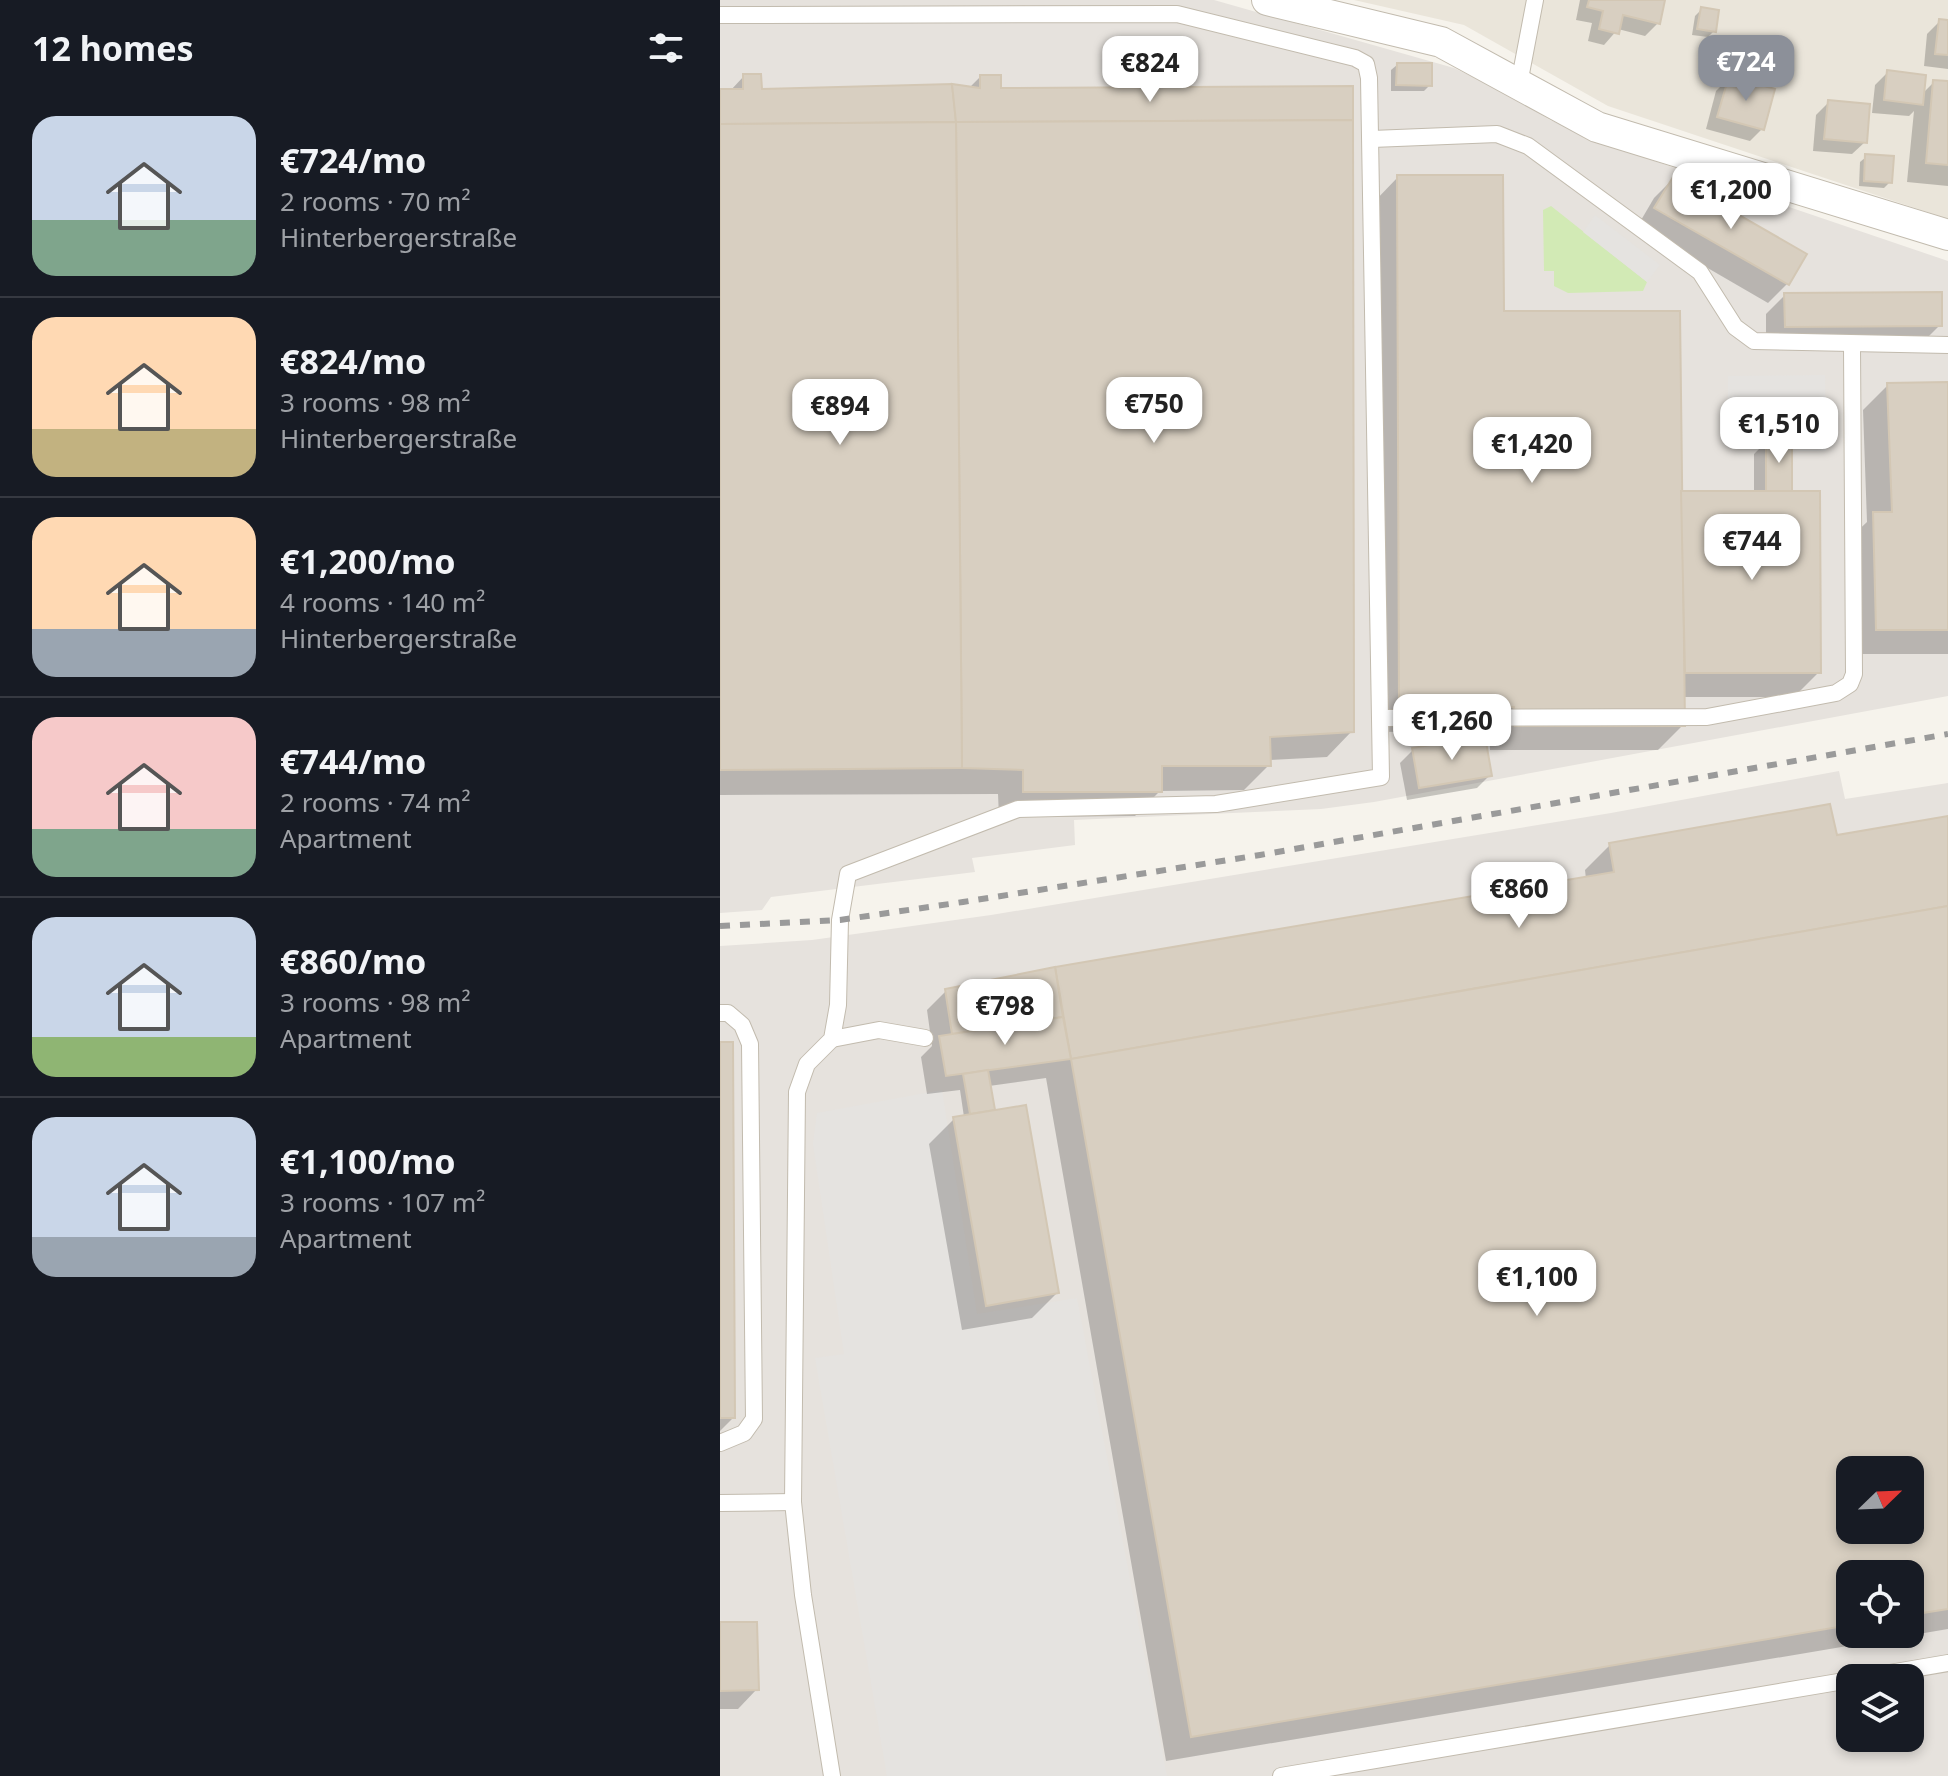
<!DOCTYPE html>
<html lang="en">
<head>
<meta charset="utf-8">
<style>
  body { margin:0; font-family:"Noto Sans",sans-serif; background:#242831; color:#f1f3f6; height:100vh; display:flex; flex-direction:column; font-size:30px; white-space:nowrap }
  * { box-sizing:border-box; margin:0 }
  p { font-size:26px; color:#9ea1a6 }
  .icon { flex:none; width:44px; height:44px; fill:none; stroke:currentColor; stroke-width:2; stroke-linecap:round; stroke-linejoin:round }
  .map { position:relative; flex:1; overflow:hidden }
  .sheet { display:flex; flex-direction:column; background:#171b24; width:720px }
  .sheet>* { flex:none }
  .needle { width:52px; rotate:67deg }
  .fabs { position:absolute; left:1116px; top:1456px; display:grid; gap:16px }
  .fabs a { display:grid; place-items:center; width:88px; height:88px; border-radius:16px; background:#171b24; box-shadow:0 4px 12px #0003; font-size:40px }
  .price { position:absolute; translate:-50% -68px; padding:0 18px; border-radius:16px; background:#fff; color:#222; font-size:26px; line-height:52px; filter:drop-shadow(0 2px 4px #0008) }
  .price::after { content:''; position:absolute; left:50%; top:48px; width:24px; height:18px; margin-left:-12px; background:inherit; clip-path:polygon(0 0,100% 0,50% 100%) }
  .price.active { background:#8c9099; color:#fff }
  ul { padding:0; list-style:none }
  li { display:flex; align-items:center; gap:24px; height:200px; padding:0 32px }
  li+li { border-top:2px solid #363941 }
  li span { display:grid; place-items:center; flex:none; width:224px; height:160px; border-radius:24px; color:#555 }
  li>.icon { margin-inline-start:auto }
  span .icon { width:96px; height:96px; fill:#fffc; stroke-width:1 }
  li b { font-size:34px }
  h2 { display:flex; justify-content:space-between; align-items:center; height:96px; padding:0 32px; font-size:34px }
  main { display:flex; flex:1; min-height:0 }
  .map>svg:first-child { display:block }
  .residential { fill:#eae5da }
  .industrial { fill:#e6e2dd; fill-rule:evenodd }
  .green { fill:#d2eab5 }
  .parking { fill:#e5e3e0 }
  .shadow { fill:#0003; fill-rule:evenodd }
  .building { fill:#d8cfc1; stroke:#d3c7b4; stroke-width:2; fill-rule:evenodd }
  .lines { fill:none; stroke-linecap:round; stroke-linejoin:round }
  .service-casing { stroke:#c2bbae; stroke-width:18 }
  .minor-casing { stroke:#c2bbae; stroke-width:32 }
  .service { stroke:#fff; stroke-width:16 }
  .minor { stroke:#fff; stroke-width:30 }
  .rail { stroke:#9a9a9a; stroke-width:6; stroke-dasharray:10 10; stroke-linecap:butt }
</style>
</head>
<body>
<main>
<section class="sheet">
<h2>12 homes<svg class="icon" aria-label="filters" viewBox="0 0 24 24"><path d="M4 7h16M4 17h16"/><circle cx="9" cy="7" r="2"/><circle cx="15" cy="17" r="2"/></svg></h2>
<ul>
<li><span style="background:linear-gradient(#c9d6e8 65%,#7fa58c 0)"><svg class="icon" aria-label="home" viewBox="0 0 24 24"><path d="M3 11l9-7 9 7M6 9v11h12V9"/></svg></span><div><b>€724/mo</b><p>2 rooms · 70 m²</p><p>Hinterbergerstraße</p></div></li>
<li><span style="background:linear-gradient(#ffd9b3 70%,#c2b280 0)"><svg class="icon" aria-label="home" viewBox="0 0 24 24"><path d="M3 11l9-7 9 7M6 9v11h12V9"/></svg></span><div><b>€824/mo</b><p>3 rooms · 98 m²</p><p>Hinterbergerstraße</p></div></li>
<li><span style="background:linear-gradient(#ffd9b3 70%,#9aa5b1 0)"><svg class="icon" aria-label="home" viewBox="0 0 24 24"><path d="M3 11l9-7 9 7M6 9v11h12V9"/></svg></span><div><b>€1,200/mo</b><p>4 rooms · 140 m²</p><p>Hinterbergerstraße</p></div></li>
<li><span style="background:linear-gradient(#f6c9c9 70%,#7fa58c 0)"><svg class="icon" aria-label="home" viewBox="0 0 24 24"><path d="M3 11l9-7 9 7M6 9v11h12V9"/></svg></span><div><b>€744/mo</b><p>2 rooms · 74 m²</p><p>Apartment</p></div></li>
<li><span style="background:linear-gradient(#c9d6e8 75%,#8fb573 0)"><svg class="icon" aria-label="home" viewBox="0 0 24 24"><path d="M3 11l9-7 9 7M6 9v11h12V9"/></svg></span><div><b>€860/mo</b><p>3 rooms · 98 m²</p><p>Apartment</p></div></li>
<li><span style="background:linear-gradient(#c9d6e8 75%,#9aa5b1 0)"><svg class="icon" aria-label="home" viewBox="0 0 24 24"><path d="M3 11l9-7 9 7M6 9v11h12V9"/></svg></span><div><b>€1,100/mo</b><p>3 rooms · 107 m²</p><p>Apartment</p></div></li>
</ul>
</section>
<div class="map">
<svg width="1228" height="1776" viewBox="0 0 1228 1776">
  <rect width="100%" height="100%" fill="#f6f3ec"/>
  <path class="residential" d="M634 0H1228V219L888 106 744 25Z"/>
  <g class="industrial">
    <path d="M0 0H494L734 68 784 92 830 120 893 147 1228 261V696L654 802 601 809 354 820 355 845 252 858 255 872 51 897 42 910 0 913Z"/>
    <path d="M1119 771 1125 799 1228 783V1776H0V946L92 940 271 915 891 813ZM1130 1470H1190V1530H1130ZM1130 1574H1190V1634H1130ZM1130 1678H1190V1738H1130Z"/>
  </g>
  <path class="green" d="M831 206 927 282 923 291 848 293 834 286V271H824L823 210Z"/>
  <g class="parking">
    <path d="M875 215 940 265 927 282 863 232Z"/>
    <path d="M1105 375 1106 451H1079V435H1008V376Z"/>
    <path d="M222 1090 257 1314 357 1298 447 1776H167L95 1358 124 1354 93 1144 97 1113Z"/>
  </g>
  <g class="shadow">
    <path d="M860 0H943L938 23 925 36 898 29 884 45 868 41 872 23 856 20Z"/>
    <path d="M981 10 994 31 988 37 972 35 975 16Z"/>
    <path d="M1220 21 1228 22V69L1204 66 1207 34Z"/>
    <path d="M1028 42 1057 69 1052 75 1017 66 1022 48Z"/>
    <path d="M677 65 710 85 704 91H671V70Z"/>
    <path d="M1168 72 1202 94 1214 82 1228 83V186L1187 182 1194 111 1189 116 1152 113 1155 85Z"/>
    <path d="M24 76 40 91 249 88 260 77 279 90 632 731 607 757 549 760V765L524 790 440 791 415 816 279 817 278 794 0 795V91H10Z"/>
    <path d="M1009 78 1042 129 1030 141 986 129 996 91Z"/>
    <path d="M1109 102 1145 142 1132 154 1093 151 1096 115Z"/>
    <path d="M1146 157 1170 182 1164 188 1139 186 1140 162Z"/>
    <path d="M678 177 782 313 959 493H1034V454L1047 441 1070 493 1099 672 1074 697H963V725L938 750H770V731L654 732 653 203Z"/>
    <path d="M953 179 1067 284 1048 303 917 227 934 198Z"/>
    <path d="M1065 295 1220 325 1200 345H1046V314Z"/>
    <path d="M1228 384V654H1132L1129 539 1147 522 1143 410 1168 385Z"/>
    <path d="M693 750 770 775 757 788 687 800 680 763Z"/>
    <path d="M1228 818V1629L446 1761 326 1078 269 1086 273 1109 269 1113 337 1293 312 1318 242 1330 209 1144 234 1119 244 1117 240 1090 207 1094 201 1057 212 1046 207 1010 226 991 336 969 866 879 865 870 890 845 1115 837ZM1130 1470H1190V1530H1130ZM1130 1574H1190V1634H1130Z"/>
    <path d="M0 1044 13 1418 0 1431Z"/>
    <path d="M0 1624 37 1689 18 1709H0Z"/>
  </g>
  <g class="building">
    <path d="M869 0H945L940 24 903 15 899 34 879 29 883 11 867 7Z"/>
    <path d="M981 7 999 10 996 32 977 29Z"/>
    <path d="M1219 19 1228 20V55L1215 54Z"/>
    <path d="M1027 40 1065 50 1059 70 1022 60Z"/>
    <path d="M677 63H712V86L676 85Z"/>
    <path d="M1167 70 1206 75 1203 105 1164 100Z"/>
    <path d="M23 74H41L42 89 232 84 236 122 0 124V89H23Z"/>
    <path d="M260 75H281V88L633 86V120L236 122 232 84 260 88Z"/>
    <path d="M1009 76 1055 89 1044 130 997 117Z"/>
    <path d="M1213 80 1228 81V165L1206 163Z"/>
    <path d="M1108 100 1150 104 1147 143 1104 139Z"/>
    <path d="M633 120 634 732 550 737 551 766H442V792H303V770L242 768 236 122Z"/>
    <path d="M236 122 242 768 0 770V124Z"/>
    <path d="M1145 154 1174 156 1172 183 1144 181Z"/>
    <path d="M677 175H783L784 311H960L965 726H795L794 707H679Z"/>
    <path d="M953 177 1087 254 1069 285 934 208Z"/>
    <path d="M1222 292V326L1065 327 1064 293Z"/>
    <path d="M1228 382V630H1156L1153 512H1172L1167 383Z"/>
    <rect x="1046" y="439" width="26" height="52"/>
    <path d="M961 491H1100L1101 673H965Z"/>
    <path d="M765 736 772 776 699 788 692 748Z"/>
    <path d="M1110 804 1117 835 1228 816V906L351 1059 335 967 894 872 889 843Z"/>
    <path d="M1228 906V1609L1190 1615V1574H1130V1625L471 1737 351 1059ZM1130 1470H1190V1530H1130Z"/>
    <path d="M335 967 343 1017 232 1034 225 989Z"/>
    <path d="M343 1017 351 1059 226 1076 219 1036Z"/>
    <path d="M0 1042H13L15 1418H0Z"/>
    <path d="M268 1070 275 1110 250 1114 243 1074Z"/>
    <path d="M306 1105 339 1293 266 1306 233 1117Z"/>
    <path d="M0 1622H37L39 1690 0 1691Z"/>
  </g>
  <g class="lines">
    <defs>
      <g id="service">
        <path d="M0 15 457 14 635 58 646 64 649 78 661 777 496 804 298 809 128 874 120 920 118 1005 112 1039 87 1064 77 1092 73 1502 83 1595 112 1776"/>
        <path d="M799 84 815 0"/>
        <path d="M652 139 777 134 808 146 980 272 1015 327 1034 341 1228 345"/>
        <path d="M661 718 987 717 1116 693 1130 684 1134 674 1132 346"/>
        <path d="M0 1013H8L22 1025 30 1044 34 1419 24 1433 0 1443"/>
        <path d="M112 1039 159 1030 205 1038"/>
        <path d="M0 1503 73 1502"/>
        <path d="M1140 1678 1228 1663"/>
        <path d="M561 1776 1130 1680"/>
      </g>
      <path id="minor" d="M547 0 721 42 877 127 1228 235"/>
    </defs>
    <use href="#service" class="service-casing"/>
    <use href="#minor" class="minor-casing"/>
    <use href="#service" class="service"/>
    <use href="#minor" class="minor"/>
    <path class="rail" d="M0 926 120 920 243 902 540 855 1228 734"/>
  </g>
</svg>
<div class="fabs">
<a><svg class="needle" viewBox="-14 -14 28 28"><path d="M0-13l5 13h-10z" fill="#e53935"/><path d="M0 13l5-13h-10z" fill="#9ea1a6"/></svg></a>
<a><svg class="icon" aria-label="locate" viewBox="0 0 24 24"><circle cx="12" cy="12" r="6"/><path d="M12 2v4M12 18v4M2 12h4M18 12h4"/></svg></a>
<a><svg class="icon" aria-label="layers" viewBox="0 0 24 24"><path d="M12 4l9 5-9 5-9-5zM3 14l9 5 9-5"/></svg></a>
</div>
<b class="price active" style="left:1026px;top:103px">€724</b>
<b class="price" style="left:430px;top:104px">€824</b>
<b class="price" style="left:1011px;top:231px">€1,200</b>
<b class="price" style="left:434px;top:445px">€750</b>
<b class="price" style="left:120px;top:447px">€894</b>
<b class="price" style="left:1059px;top:465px">€1,510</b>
<b class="price" style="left:812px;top:485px">€1,420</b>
<b class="price" style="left:1032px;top:582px">€744</b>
<b class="price" style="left:732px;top:762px">€1,260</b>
<b class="price" style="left:799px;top:930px">€860</b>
<b class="price" style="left:285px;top:1047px">€798</b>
<b class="price" style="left:817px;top:1318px">€1,100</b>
</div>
</main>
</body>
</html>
